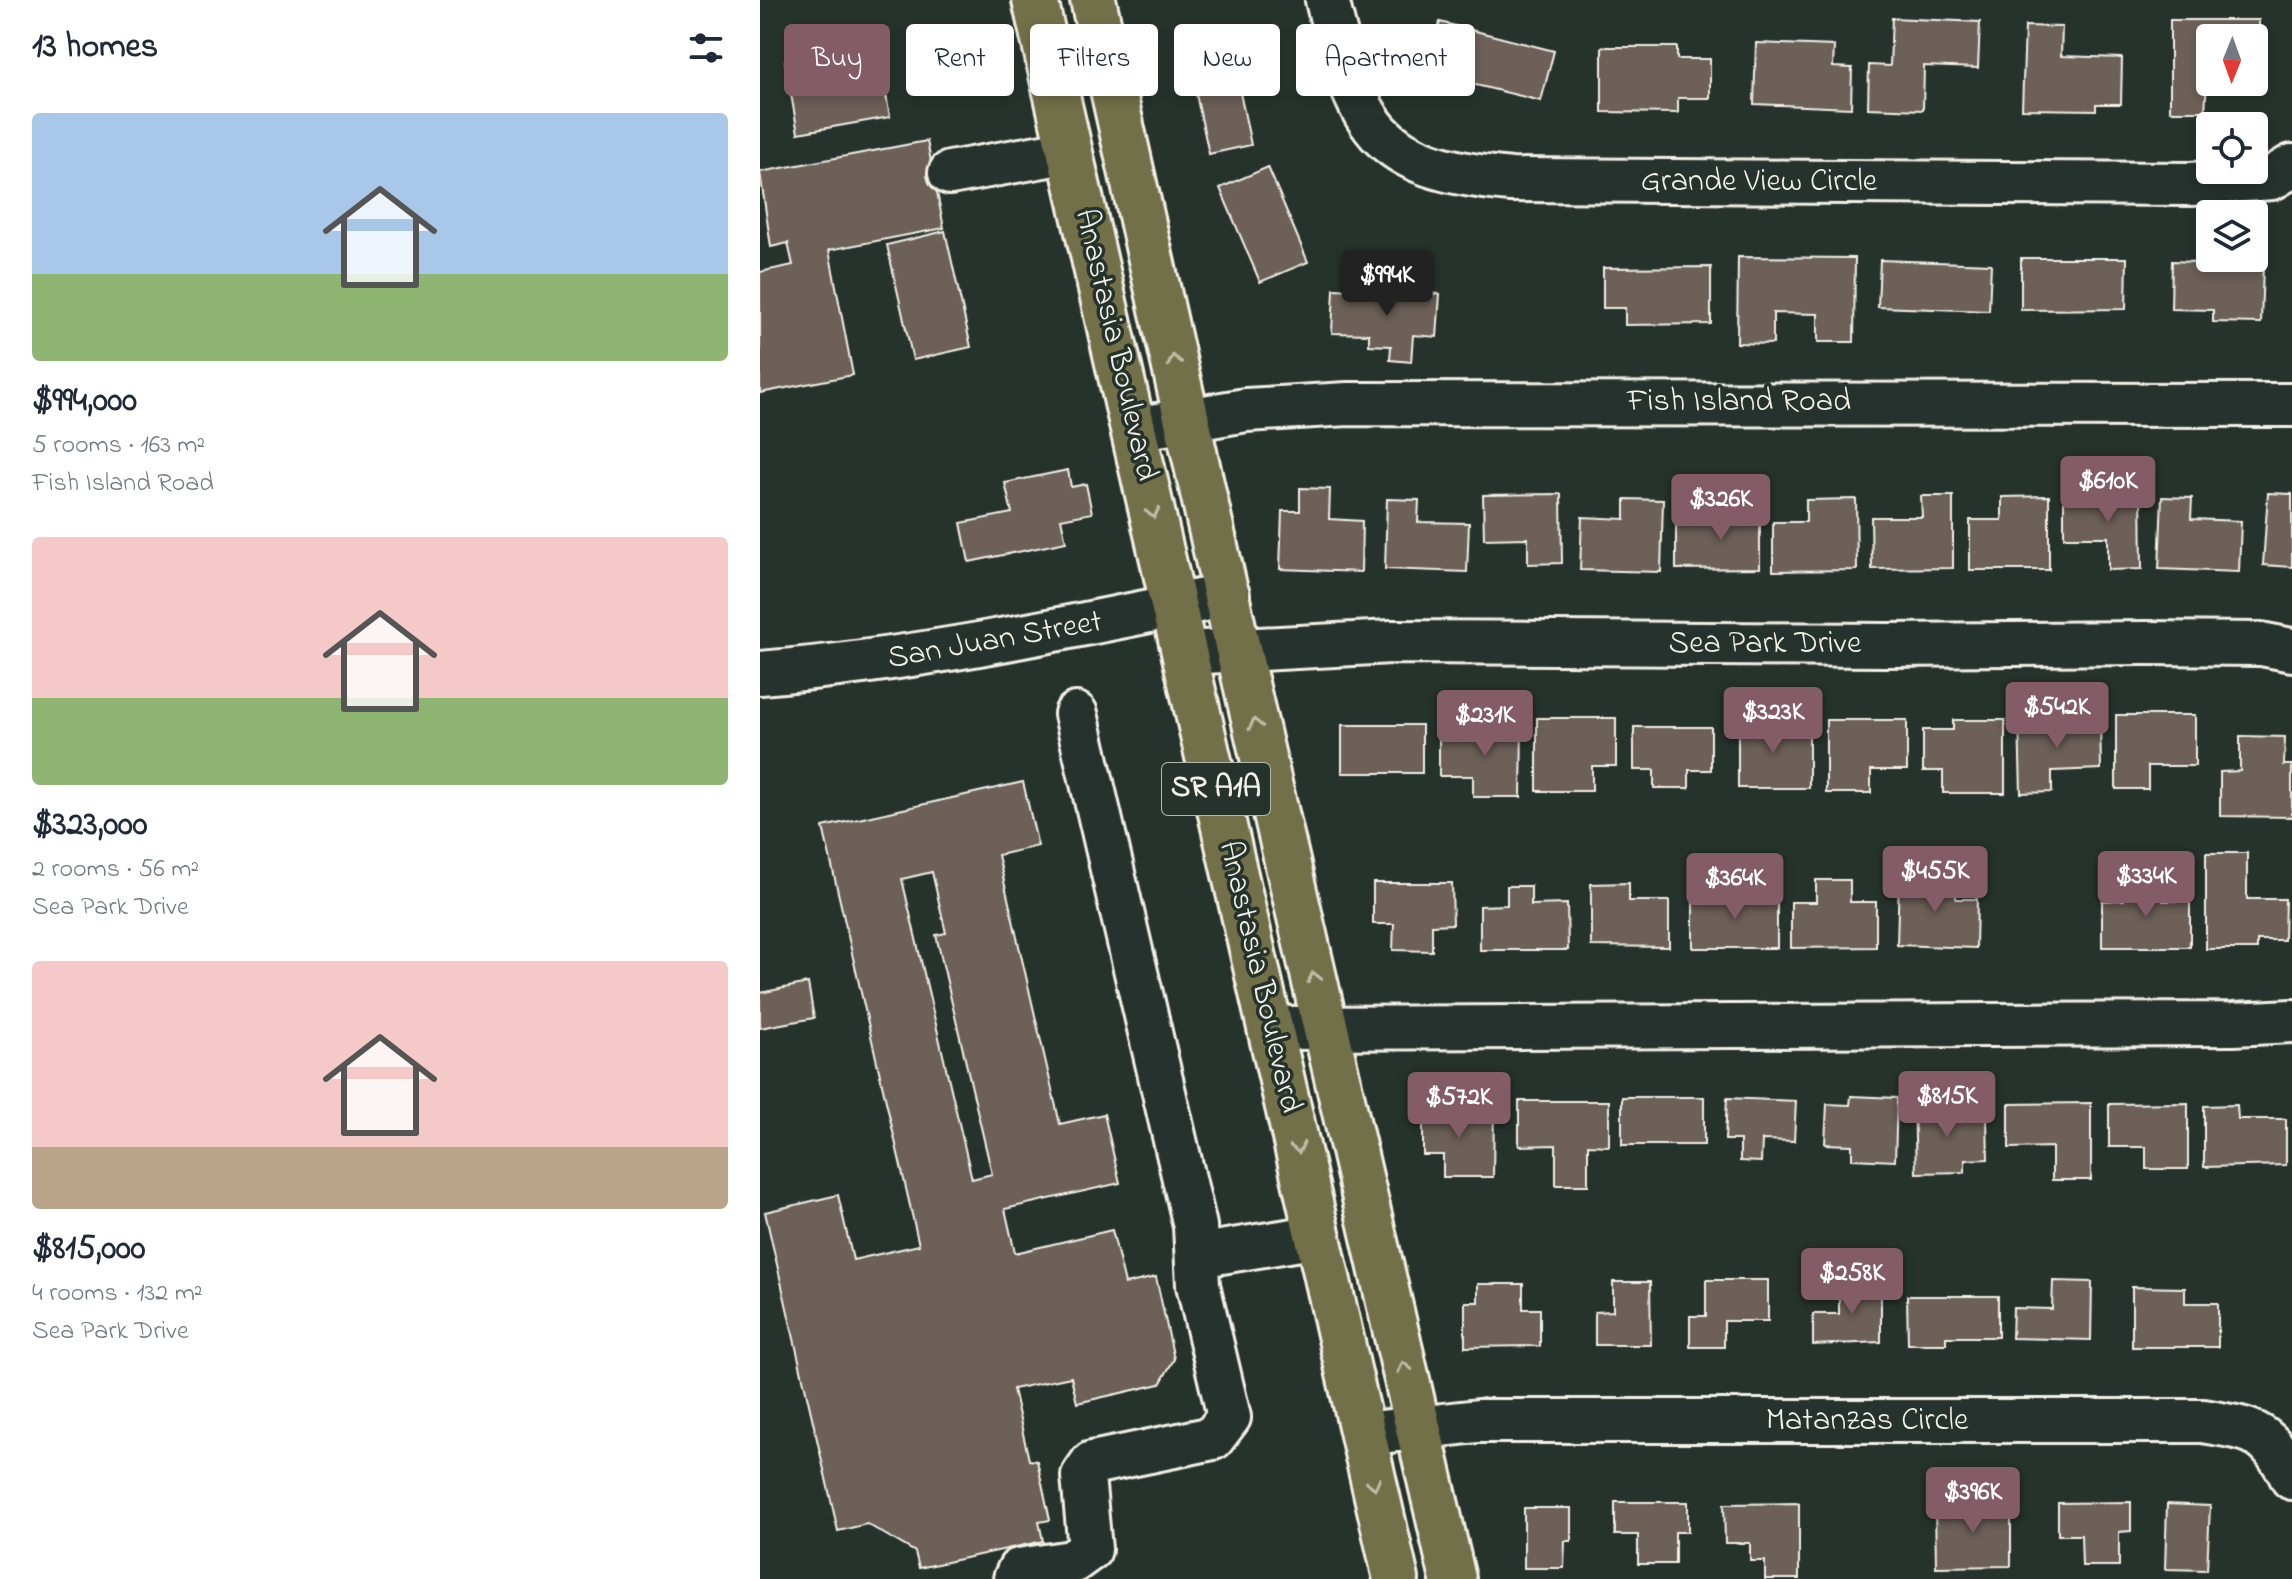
<!DOCTYPE html>
<html lang="en">
<head>
<meta charset="utf-8">
<style>
  body { margin:0; font-family:"Indie Flower",sans-serif; background:#f2f2f3; color:#1f2937; height:100vh; display:flex; flex-direction:column; font-size:30px; white-space:nowrap }
  * { box-sizing:border-box; margin:0 }
  p { font-size:26px; color:#747a83 }
  .icon { flex:none; width:44px; height:44px; fill:none; stroke:currentColor; stroke-width:2; stroke-linecap:round; stroke-linejoin:round }
  .map { position:relative; flex:1; overflow:hidden }
  .side { display:flex; flex-direction:column; background:#fff; width:760px }
  .side>* { flex:none }
  .guide { position:absolute; left:24px; top:24px; width:760px; height:72px; display:flex; gap:16px }
  .needle { width:52px; rotate:181deg }
  .fabs { position:absolute; left:1436px; top:24px; display:grid; gap:16px }
  .fabs a { display:grid; place-items:center; width:72px; height:72px; border-radius:8px; background:#fff; box-shadow:0 4px 12px #0003; font-size:40px }
  .price { position:absolute; translate:-50% -68px; padding:0 18px; border-radius:8px; background:#845c67; color:#fff; font-size:26px; line-height:52px; filter:drop-shadow(0 2px 4px #0008) }
  .price::after { content:''; position:absolute; left:50%; top:48px; width:24px; height:18px; margin-left:-12px; background:inherit; clip-path:polygon(0 0,100% 0,50% 100%) }
  .price.active { background:#222; color:#fff }
  ul { padding:0; list-style:none }
  li { display:grid; align-content:center; gap:16px; height:424px; padding:0 32px }
  li span { display:grid; place-items:center; height:248px; border-radius:8px; color:#555 }
  li>.icon { margin-inline-start:auto }
  span .icon { width:144px; height:144px; fill:#fffc; stroke-width:1 }
  li b { font-size:34px }
  h2 { display:flex; justify-content:space-between; align-items:center; height:96px; padding:0 32px; font-size:34px }
  .chip { padding:0 28px; border-radius:8px; background:#fff; box-shadow:0 4px 12px #0003; font-size:28px; line-height:72px }
  .chip.active { background:#845c67; color:#fff }
  main { display:flex; flex:1; min-height:0 }
  .map>svg:first-child { display:block }
  .building { fill:#6c6059; stroke:#f4f1e8; stroke-width:2; fill-rule:evenodd }
  .lines { fill:none; stroke-linecap:round; stroke-linejoin:round }
  .minor-casing { stroke:#f4f1e8; stroke-width:48 }
  .major-casing { stroke:#f4f1e8; stroke-width:50 }
  .minor { stroke:#26332d; stroke-width:42 }
  .major { stroke:#726f4a; stroke-width:44 }
  .oneway { stroke:#c0bda9 }
  .labels { text-anchor:middle; dominant-baseline:central; stroke-width:7; stroke-linejoin:round; paint-order:stroke }
  .shield { fill:#26332d; stroke:#b6b8b0; stroke-width:2 }
  .shield-label { font-size:30px; font-weight:bold; fill:#f4f1e8 }
  .street-label { font-size:32px; fill:#f4f1e8; stroke:#26332d }
</style>
</head>
<body>
<main>
<section class="side">
<h2>13 homes<svg class="icon" aria-label="filters" viewBox="0 0 24 24"><path d="M4 7h16M4 17h16"/><circle cx="9" cy="7" r="2"/><circle cx="15" cy="17" r="2"/></svg></h2>
<ul>
<li><span style="background:linear-gradient(#a9c7e8 65%,#8fb573 0)"><svg class="icon" aria-label="home" viewBox="0 0 24 24"><path d="M3 11l9-7 9 7M6 9v11h12V9"/></svg></span><div><b>$994,000</b><p>5 rooms · 163 m²</p><p>Fish Island Road</p></div></li>
<li><span style="background:linear-gradient(#f6c9c9 65%,#8fb573 0)"><svg class="icon" aria-label="home" viewBox="0 0 24 24"><path d="M3 11l9-7 9 7M6 9v11h12V9"/></svg></span><div><b>$323,000</b><p>2 rooms · 56 m²</p><p>Sea Park Drive</p></div></li>
<li><span style="background:linear-gradient(#f6c9c9 75%,#b9a48a 0)"><svg class="icon" aria-label="home" viewBox="0 0 24 24"><path d="M3 11l9-7 9 7M6 9v11h12V9"/></svg></span><div><b>$815,000</b><p>4 rooms · 132 m²</p><p>Sea Park Drive</p></div></li>
</ul>
</section>
<div class="map">
<svg width="1532" height="1579" viewBox="0 0 1532 1579">
  <rect width="100%" height="100%" fill="#26332d"/>
  <filter id="ink" filterUnits="userSpaceOnUse"><feTurbulence type="fractalNoise" baseFrequency=".0125" numOctaves="2"/><feDisplacementMap in="SourceGraphic" scale="16" xChannelSelector="R" yChannelSelector="G"/><feConvolveMatrix kernelMatrix="1 2 1 2 8 2 1 2 1" color-interpolation-filters="sRGB"/></filter>
  <g filter="url(#ink)">
    <g class="building">
      <path d="M1132 18 1220 22 1218 68 1164 66 1163 110 1108 108 1109 65 1130 66Z"/>
      <path d="M1410 20H1499V68H1494V38H1450L1445 111H1410Z"/>
      <path d="M680 22 794 51 781 101 667 73Z"/>
      <path d="M1265 26 1302 27 1301 56 1362 58 1361 104H1336V110L1262 109Z"/>
      <path d="M467 30 491 145 449 154 424 39Z"/>
      <path d="M996 43 1074 46 1073 67 1092 68 1091 108 994 104Z"/>
      <path d="M117 45 130 117 38 133 25 61Z"/>
      <path d="M842 47H917V59H950V98H918V113L842 112Z"/>
      <path d="M167 141 184 228 69 250 93 375 0 393V272L33 265 28 243 11 247 0 172Z"/>
      <path d="M508 167 548 262 500 282 460 188Z"/>
      <path d="M185 231 211 347 153 360 127 245Z"/>
      <path d="M978 257 1095 258 1094 342H1058V314L1013 313V344L977 343Z"/>
      <path d="M1261 258H1367L1366 309 1261 310Z"/>
      <path d="M1120 260 1231 264 1229 311 1118 307Z"/>
      <path d="M1412 261 1503 265 1501 323 1453 322V310L1411 309Z"/>
      <path d="M951 267V324L865 325V308H843V268Z"/>
      <path d="M574 289 680 294 677 337 653 335 651 362 630 360 631 346 609 345V334L572 333Z"/>
      <path d="M308 470 311 487 326 484 332 513 301 519 306 542 209 562 201 523 252 513 245 483Z"/>
      <path d="M540 488 570 489 569 519 602 521 601 572 520 569 522 511H540Z"/>
      <path d="M1381 492 1382 569 1348 570V537H1304V493Z"/>
      <path d="M1508 493 1532 494V567L1503 565Z"/>
      <path d="M801 494 802 563 768 564V538L724 539 723 495Z"/>
      <path d="M1161 496H1193V568L1112 569 1111 517H1162Z"/>
      <path d="M1289 496V570H1210V520H1242V497Z"/>
      <path d="M1402 497 1432 498 1431 519 1481 521 1479 572 1399 569Z"/>
      <path d="M627 499 659 500 658 522 709 523 707 572 625 569Z"/>
      <path d="M865 499 903 500 901 572 820 570 822 517 865 519Z"/>
      <path d="M1096 499 1097 570 1013 571V522H1046V500Z"/>
      <path d="M964 508H1000V568L916 569V524H964Z"/>
      <path d="M1356 715H1435V766H1388V789H1356Z"/>
      <path d="M777 718H856V766H832V791H777Z"/>
      <path d="M1340 719 1341 769 1292 771V792L1261 793 1259 721Z"/>
      <path d="M1066 720H1147V770H1111V793H1066Z"/>
      <path d="M1193 720H1245V793H1183V771H1163V730H1193Z"/>
      <path d="M978 722 1049 723V788H978Z"/>
      <path d="M710 723H762L761 797H713V776H679V731H710Z"/>
      <rect x="582" y="725" width="80" height="48"/>
      <path d="M874 727H951V770H929V788H894V770H874Z"/>
      <path d="M1480 736 1525 737 1524 765H1532V817L1460 816V772L1480 771Z"/>
      <path d="M263 782 278 846 238 855 300 1124 344 1114 360 1183 245 1209 255 1253 352 1230 365 1284 396 1277 414 1359 400 1384 317 1403 311 1377 253 1389 269 1460 277 1461 290 1520 279 1522 283 1541 159 1568 155 1552 107 1524 78 1531 5 1212 78 1195 93 1260 159 1245 63 827ZM172 872 186 933 176 935 232 1174 212 1179 142 879Z"/>
      <path d="M1446 853H1487V899H1525L1524 940H1497V949H1446Z"/>
      <path d="M1139 876 1197 878 1196 899H1217L1216 948 1137 945Z"/>
      <path d="M1056 880H1090V902H1116V947L1031 948V902H1056Z"/>
      <path d="M1364 881H1403V901H1430V947H1342V901L1364 900Z"/>
      <path d="M613 883H692L693 924 672 925V951L633 950 634 924H613Z"/>
      <path d="M869 883V901H909V947L831 946V884Z"/>
      <path d="M956 885H984V900H1017V948H933V901H957Z"/>
      <path d="M747 886H771V905L807 904 808 950H720V906L747 905Z"/>
      <path d="M48 983 54 1018 0 1028V993Z"/>
      <path d="M1091 1096 1137 1098 1135 1161 1092 1159V1145L1065 1144 1067 1104 1090 1105Z"/>
      <rect x="862" y="1097" width="82" height="48"/>
      <path d="M967 1098 1036 1101 1034 1141 1002 1140 1001 1162 980 1161V1140H965Z"/>
      <path d="M663 1101H689V1111H734L733 1177H683V1155H663Z"/>
      <path d="M759 1101H849V1146L828 1145V1185H796V1145L759 1146Z"/>
      <path d="M1154 1103H1189V1118H1227L1228 1159 1205 1160V1172L1156 1173Z"/>
      <path d="M1331 1103V1180H1292V1147L1249 1148V1104Z"/>
      <path d="M1428 1103V1169H1386V1147H1349V1104Z"/>
      <path d="M1477 1105 1478 1119H1526V1165L1444 1167V1106Z"/>
      <path d="M946 1280H1008V1321H964V1347H930V1316H946Z"/>
      <path d="M1121 1281V1342L1053 1345V1314H1079V1282Z"/>
      <path d="M1293 1281 1332 1282 1331 1340 1252 1338 1253 1308 1292 1309Z"/>
      <path d="M853 1282H890L891 1345H835V1312L853 1311Z"/>
      <path d="M718 1284H763V1309H780V1346L705 1347V1302H718Z"/>
      <path d="M1372 1287 1425 1288V1303H1458V1347H1372Z"/>
      <path d="M1147 1296H1238V1337H1186V1344H1148Z"/>
      <path d="M855 1502H928V1532H915V1564H878V1535H855Z"/>
      <path d="M1251 1502V1566L1176 1567 1175 1504Z"/>
      <path d="M1371 1502V1531L1359 1532V1566H1322L1321 1535H1298V1503Z"/>
      <path d="M1039 1503V1579H1005V1561H990V1543H965L964 1504Z"/>
      <path d="M1407 1504 1450 1506 1447 1570 1405 1569Z"/>
      <path d="M764 1508H811V1541H805L804 1568H764Z"/>
    </g>
    <g class="lines">
      <defs>
        <g id="minor">
          <path d="M567 0C598 126 612 167 751 180L1431 184 1512 178 1532 166"/>
          <path d="M190 173 310 151"/>
          <path d="M374 429 486 410 588 404 1532 405"/>
          <path d="M425 653 631 642 1127 645 1385 643 1501 644 1532 650"/>
          <path d="M0 673C159 660 312 627 468 595"/>
          <path d="M511 1028 1473 1024 1532 1021"/>
          <path d="M437 1256 558 1236"/>
          <path d="M603 1434 718 1421H1443C1494 1430 1507 1429 1532 1478"/>
          <path d="M255 1579 259 1570 312 1562 330 1549 323 1476 332 1463 453 1438 469 1417 438 1285 435 1226 316 714"/>
        </g>
        <g id="major">
          <path d="M275 0 636 1579"/>
          <path d="M333 0 478 649 693 1579"/>
        </g>
      </defs>
      <use href="#minor" class="minor-casing"/>
      <use href="#major" class="major-casing"/>
      <use href="#minor" class="minor"/>
      <use href="#major" class="major"/>
    </g>
    <defs><path id="oneway-chevron" d="M-2-3.5L2.5 0L-2 3.5" fill="none" stroke-width="1.6" stroke-linecap="round" stroke-linejoin="round" transform="scale(2)"/></defs>
    <g class="oneway">
      <use href="#oneway-chevron" transform="translate(414 360) rotate(-103)"/>
      <use href="#oneway-chevron" transform="translate(393 513) rotate(77)"/>
      <use href="#oneway-chevron" transform="translate(495 724) rotate(-103)"/>
      <use href="#oneway-chevron" transform="translate(554 977) rotate(-103)"/>
      <use href="#oneway-chevron" transform="translate(538 1148) rotate(77)"/>
      <use href="#oneway-chevron" transform="translate(644 1367) rotate(-103)"/>
      <use href="#oneway-chevron" transform="translate(614 1484) rotate(77)"/>
    </g>
  </g>
  <g class="labels">
    <rect class="shield" x="402" y="763" width="108" height="52" rx="6"/>
    <g class="shield-label">
      <text x="456" y="789">SR A1A</text>
    </g>
    <g class="street-label">
      <text x="999" y="182">Grande View Circle</text>
      <text transform="translate(355 345) rotate(77)">Anastasia Boulevard</text>
      <text x="979" y="402">Fish Island Road</text>
      <text transform="translate(235 641) rotate(-10)">San Juan Street</text>
      <text x="1005" y="644">Sea Park Drive</text>
      <text transform="translate(499 977) rotate(77)">Anastasia Boulevard</text>
      <text x="1107" y="1421">Matanzas Circle</text>
    </g>
  </g>
</svg>
<div class="fabs">
<a><svg class="needle" viewBox="-14 -14 28 28"><path d="M0-13l5 13h-10z" fill="#e53935"/><path d="M0 13l5-13h-10z" fill="#747a83"/></svg></a>
<a><svg class="icon" aria-label="locate" viewBox="0 0 24 24"><circle cx="12" cy="12" r="6"/><path d="M12 2v4M12 18v4M2 12h4M18 12h4"/></svg></a>
<a><svg class="icon" aria-label="layers" viewBox="0 0 24 24"><path d="M12 4l9 5-9 5-9-5zM3 14l9 5 9-5"/></svg></a>
</div>
<b class="price active" style="left:627px;top:318px">$994K</b>
<b class="price" style="left:1348px;top:524px">$610K</b>
<b class="price" style="left:961px;top:542px">$326K</b>
<b class="price" style="left:1297px;top:750px">$542K</b>
<b class="price" style="left:1013px;top:755px">$323K</b>
<b class="price" style="left:725px;top:758px">$231K</b>
<b class="price" style="left:1175px;top:914px">$455K</b>
<b class="price" style="left:1386px;top:919px">$334K</b>
<b class="price" style="left:975px;top:921px">$364K</b>
<b class="price" style="left:1187px;top:1139px">$815K</b>
<b class="price" style="left:699px;top:1140px">$572K</b>
<b class="price" style="left:1092px;top:1316px">$258K</b>
<b class="price" style="left:1213px;top:1535px">$396K</b>
<div class="guide">
<a class="chip active">Buy</a>
<a class="chip">Rent</a>
<a class="chip">Filters</a>
<a class="chip">New</a>
<a class="chip">Apartment</a>
</div>
</div>
</main>
</body>
</html>
